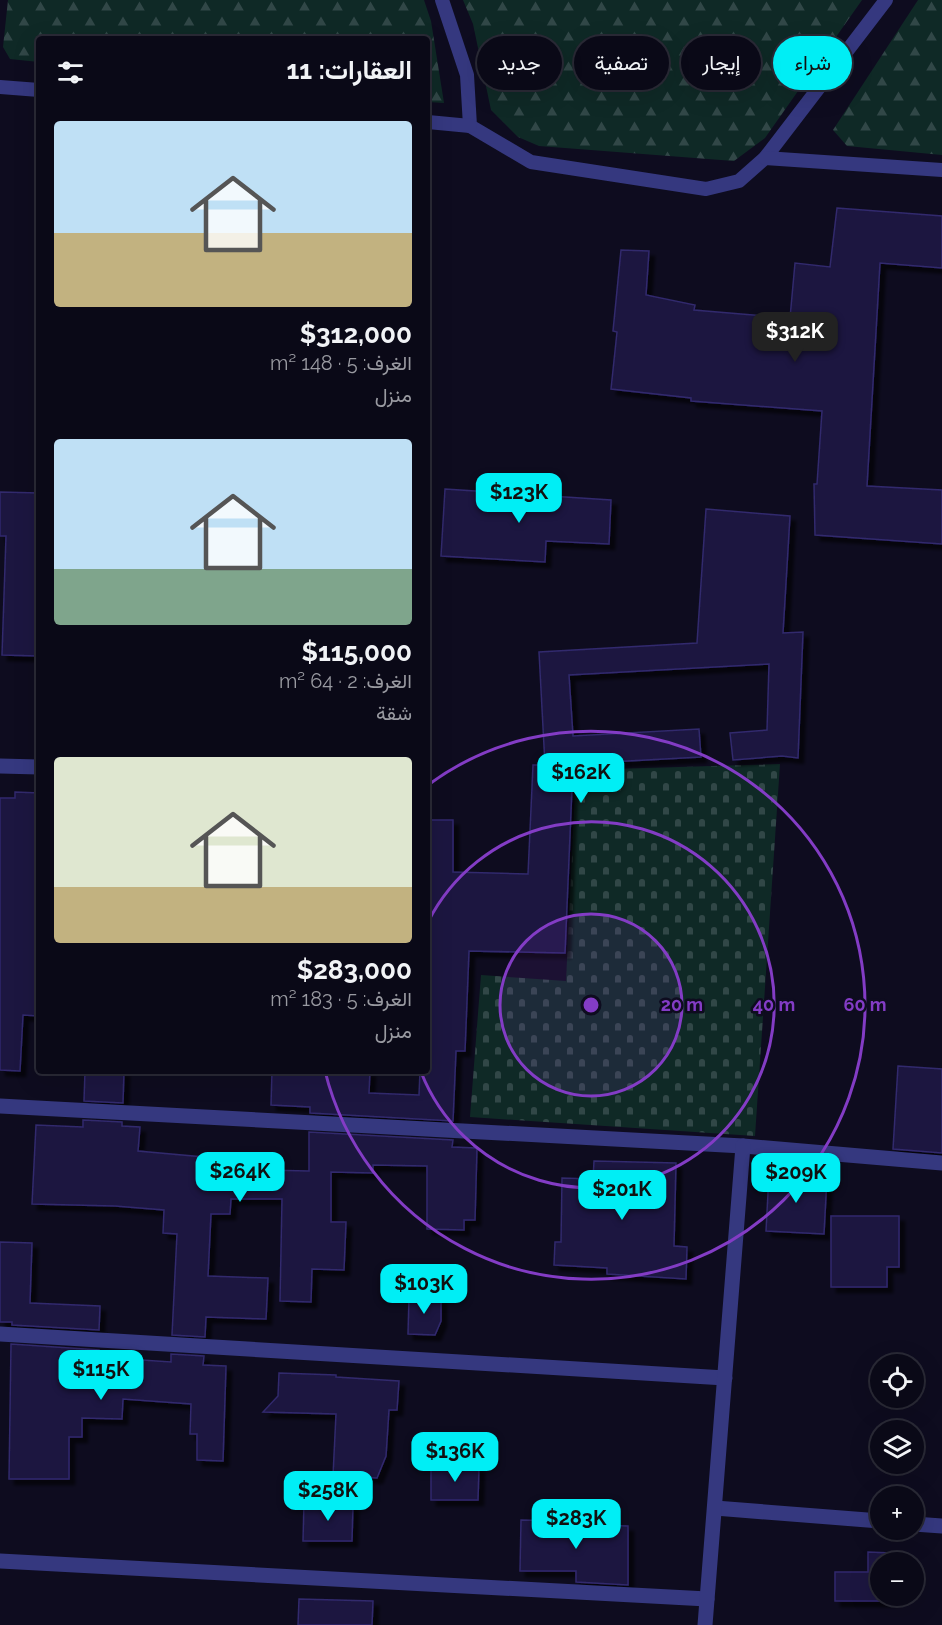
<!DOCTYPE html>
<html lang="ar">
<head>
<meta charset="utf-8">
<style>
  body { margin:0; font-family:Raleway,Vazirmatn,sans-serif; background:#181724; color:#f1f3f6; direction:rtl; height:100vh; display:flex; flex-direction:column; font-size:22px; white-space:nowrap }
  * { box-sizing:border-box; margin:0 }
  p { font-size:20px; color:#999aa1 }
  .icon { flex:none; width:33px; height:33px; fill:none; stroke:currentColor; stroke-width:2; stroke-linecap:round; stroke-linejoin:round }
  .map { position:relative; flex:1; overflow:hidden; direction:ltr }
  .side { position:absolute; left:36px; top:36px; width:394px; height:1038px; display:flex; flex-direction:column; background:#0a0917; border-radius:6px; box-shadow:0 6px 24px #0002,0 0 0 2px #2a2a36; direction:rtl }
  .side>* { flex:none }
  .hud { position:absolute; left:448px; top:36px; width:404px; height:54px; direction:rtl; display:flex; gap:12px }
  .tools { position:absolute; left:870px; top:1354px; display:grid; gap:12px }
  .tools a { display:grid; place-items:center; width:54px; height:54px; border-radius:50%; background:#0a0917; box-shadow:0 6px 24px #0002,0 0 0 2px #2a2a36; font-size:30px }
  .price { position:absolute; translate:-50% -51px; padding:0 14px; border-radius:12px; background:#00eef5; color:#111; font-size:20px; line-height:39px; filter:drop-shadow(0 2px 3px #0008) }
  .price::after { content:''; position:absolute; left:50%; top:36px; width:18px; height:14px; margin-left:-9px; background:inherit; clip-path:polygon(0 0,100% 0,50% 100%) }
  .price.on { background:#222; color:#fff }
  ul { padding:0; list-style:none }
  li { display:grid; align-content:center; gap:12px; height:318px; padding:0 18px }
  li span { display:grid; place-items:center; height:186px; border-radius:6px; color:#555 }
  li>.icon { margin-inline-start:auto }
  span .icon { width:108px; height:108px; fill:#fffc; stroke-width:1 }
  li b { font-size:26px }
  h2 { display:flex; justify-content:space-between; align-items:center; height:72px; padding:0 18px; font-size:26px }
  .tag { padding:0 21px; border-radius:27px; background:#0a0917; box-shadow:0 6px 24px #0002,0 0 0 2px #2a2a36; font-size:21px; line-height:54px }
  .tag.on { background:#00eef5; color:#111 }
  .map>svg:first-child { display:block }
  .forest { fill:url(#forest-firs) }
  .cemetery { fill:url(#cemetery-stones) }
  .building { fill:#1d1740; stroke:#31296d; stroke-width:1.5; filter:url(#shadow) }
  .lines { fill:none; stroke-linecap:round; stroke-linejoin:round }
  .lane { stroke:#35387f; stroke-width:14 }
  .street { stroke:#35387f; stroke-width:15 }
  .ring { fill:none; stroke:#833cc5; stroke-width:3 }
  .centre { fill:#833cc5; stroke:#0e0c1f; stroke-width:3 }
  .ring-label { font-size:18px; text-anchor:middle; font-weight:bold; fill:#833cc5; stroke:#0e0c1f; stroke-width:5; stroke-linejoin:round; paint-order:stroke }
</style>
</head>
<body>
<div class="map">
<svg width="942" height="1625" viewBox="0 0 942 1625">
  <defs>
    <pattern id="forest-firs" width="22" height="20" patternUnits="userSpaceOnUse" patternTransform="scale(1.5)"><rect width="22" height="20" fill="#0f2926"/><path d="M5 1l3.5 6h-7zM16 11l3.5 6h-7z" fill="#314747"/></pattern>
    <pattern id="cemetery-stones" width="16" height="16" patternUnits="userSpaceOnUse" patternTransform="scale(1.5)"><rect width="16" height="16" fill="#0f2926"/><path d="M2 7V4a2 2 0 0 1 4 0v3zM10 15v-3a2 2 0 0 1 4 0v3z" fill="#314747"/></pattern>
    <filter id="shadow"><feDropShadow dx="5.5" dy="5.5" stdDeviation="1.5" flood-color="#0009"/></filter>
  </defs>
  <rect width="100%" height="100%" fill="#0e0c1f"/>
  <g class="forest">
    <path d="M8 0H424L431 21 444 103 428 102V39H39V62L10 59 3 47Z"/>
    <path d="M463 0H862L765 138 734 161 539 146 518 137 491 110 473 24Z"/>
    <path d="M918 0H942V155L847 146 833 130Z"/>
  </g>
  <path class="cemetery" d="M780 764 755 1136 470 1117 481 975 566 981 576 770Z"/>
  <g class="building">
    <path d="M837 208 942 216V268L880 263 867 486 942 490V544L815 535 814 484H817L822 411 691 401V398L611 389 617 332 613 331 621 250 649 251 646 295 695 305 694 310 790 318 795 263 830 267Z"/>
    <path d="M445 489 611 500 609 544 546 541 545 562 441 556Z"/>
    <path d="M0 492 39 493V656L2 655 6 536H0Z"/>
    <path d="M706 509 790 516 783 633 803 632 798 758 782 756 733 760 730 733 767 730 769 664 569 675 573 736 699 729 701 757 573 764 565 953 469 951 465 1051H456L453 1121 310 1113V1107L271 1105 272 1071H370L369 1093 419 1095 420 1071H428V820H453V872L528 874 533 765H545L539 652 697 643Z"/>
    <path d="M15 792 39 793V1016L23 1015 20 1071 0 1070V798H15Z"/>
    <path d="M898 1066 942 1069V1153L893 1149Z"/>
    <path d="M85 1071H124L123 1103 84 1101Z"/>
    <path d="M83 1120 122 1122V1126L140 1127 138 1151 204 1157 203 1165 213 1166V1169L309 1171V1132L453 1140 452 1147 477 1148 475 1220H464V1230L427 1229V1166L373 1165V1173L331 1172V1222H346L344 1270 312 1269 311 1302 280 1301 282 1199H231L230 1214H211L208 1276 268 1278 266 1319 206 1317 205 1337 172 1335 177 1234 163 1233 164 1210 115 1206 32 1204 36 1125 83 1127Z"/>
    <path d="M594 1161 676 1163 674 1246 687 1247 686 1279 607 1274V1268L554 1265 555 1242H561L562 1178 593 1179Z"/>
    <path d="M769 1174 827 1177 824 1234 766 1231Z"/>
    <path d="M831 1216H899V1267H887V1287H831Z"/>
    <path d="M0 1242 32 1243 30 1303 100 1306 99 1330 12 1325V1322H0Z"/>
    <path d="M409 1297H441V1321L435 1335 408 1334Z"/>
    <path d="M11 1344 99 1350 98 1357 171 1362V1354L204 1356 203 1365 226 1366 223 1461 197 1460V1434H190L191 1404 123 1399 122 1419 82 1418V1437H69V1479H9Z"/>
    <path d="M279 1373 336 1375V1377L399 1381 397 1410H389L386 1456 377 1478 333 1476 336 1414 263 1412 278 1396Z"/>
    <path d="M431 1466 479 1467 478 1500H431Z"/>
    <path d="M304 1502 353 1504 352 1541H303Z"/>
    <path d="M521 1520 568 1521V1524L628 1526V1585L576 1582V1571H520Z"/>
    <path d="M868 1552 891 1553V1563H880V1596H891V1601H835V1572H868Z"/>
    <path d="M299 1599 373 1601 372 1625H298Z"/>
  </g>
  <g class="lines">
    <g class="lane">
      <path d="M442 0 467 75 470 126 531 162 706 189 739 181 765 158 886 0"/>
      <path d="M0 87 39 90"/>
      <path d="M428 122 470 126"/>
      <path d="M765 158 942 170"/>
    </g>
    <g class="street">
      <path d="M0 766 39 767"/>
      <path d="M0 1106 743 1146 942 1163"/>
      <path d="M0 1334 725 1378"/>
      <path d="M715 1508 880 1521"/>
      <path d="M914 1524 942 1526"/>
      <path d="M0 1561 707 1599"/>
      <path d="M705 1625 743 1146"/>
    </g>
  </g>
  <circle cx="591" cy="1005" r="91" fill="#833cc5" fill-opacity=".12"/>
  <g class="ring">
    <circle cx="591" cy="1005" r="91"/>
    <path d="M428 922A183 183 0 1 1 421 1072"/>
    <path d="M428 785A274 274 0 1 1 325 1071"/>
  </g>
  <circle cx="591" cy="1005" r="9" class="centre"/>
  <g class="ring-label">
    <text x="682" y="1011">20 m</text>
    <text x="774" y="1011">40 m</text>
    <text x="865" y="1011">60 m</text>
  </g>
</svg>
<div class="tools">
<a><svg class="icon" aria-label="locate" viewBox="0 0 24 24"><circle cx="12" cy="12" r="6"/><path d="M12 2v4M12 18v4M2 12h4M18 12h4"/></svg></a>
<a><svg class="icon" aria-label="layers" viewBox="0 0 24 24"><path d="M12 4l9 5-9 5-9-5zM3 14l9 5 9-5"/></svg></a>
<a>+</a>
<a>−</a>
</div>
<b class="price on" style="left:795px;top:363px">$312K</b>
<b class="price" style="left:519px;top:524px">$123K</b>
<b class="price" style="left:581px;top:804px">$162K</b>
<b class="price" style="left:240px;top:1203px">$264K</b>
<b class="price" style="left:796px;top:1204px">$209K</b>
<b class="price" style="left:622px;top:1221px">$201K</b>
<b class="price" style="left:424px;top:1315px">$103K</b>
<b class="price" style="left:101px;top:1401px">$115K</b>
<b class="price" style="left:455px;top:1483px">$136K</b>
<b class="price" style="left:328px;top:1522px">$258K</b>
<b class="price" style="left:576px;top:1550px">$283K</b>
<div class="hud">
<a class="tag on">شراء</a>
<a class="tag">إيجار</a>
<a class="tag">تصفية</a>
<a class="tag">جديد</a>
</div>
<section class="side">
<h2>العقارات: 11<svg class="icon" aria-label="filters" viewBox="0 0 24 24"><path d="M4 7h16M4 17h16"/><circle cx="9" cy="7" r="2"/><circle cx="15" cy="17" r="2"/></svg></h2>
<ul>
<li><span style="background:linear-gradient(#bfe0f5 60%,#c2b280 0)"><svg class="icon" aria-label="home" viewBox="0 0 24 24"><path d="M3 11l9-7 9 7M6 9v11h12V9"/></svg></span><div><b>$312,000</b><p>الغرف: 5 · 148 m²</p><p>منزل</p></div></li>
<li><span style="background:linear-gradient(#bfe0f5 70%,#7fa58c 0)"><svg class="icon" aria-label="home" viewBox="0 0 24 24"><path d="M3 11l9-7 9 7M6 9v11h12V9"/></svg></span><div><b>$115,000</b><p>الغرف: 2 · 64 m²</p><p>شقة</p></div></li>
<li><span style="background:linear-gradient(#dfe7d0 70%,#c2b280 0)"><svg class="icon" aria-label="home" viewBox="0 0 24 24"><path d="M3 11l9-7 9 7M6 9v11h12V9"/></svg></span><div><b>$283,000</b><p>الغرف: 5 · 183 m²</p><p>منزل</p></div></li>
</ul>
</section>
</div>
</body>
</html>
